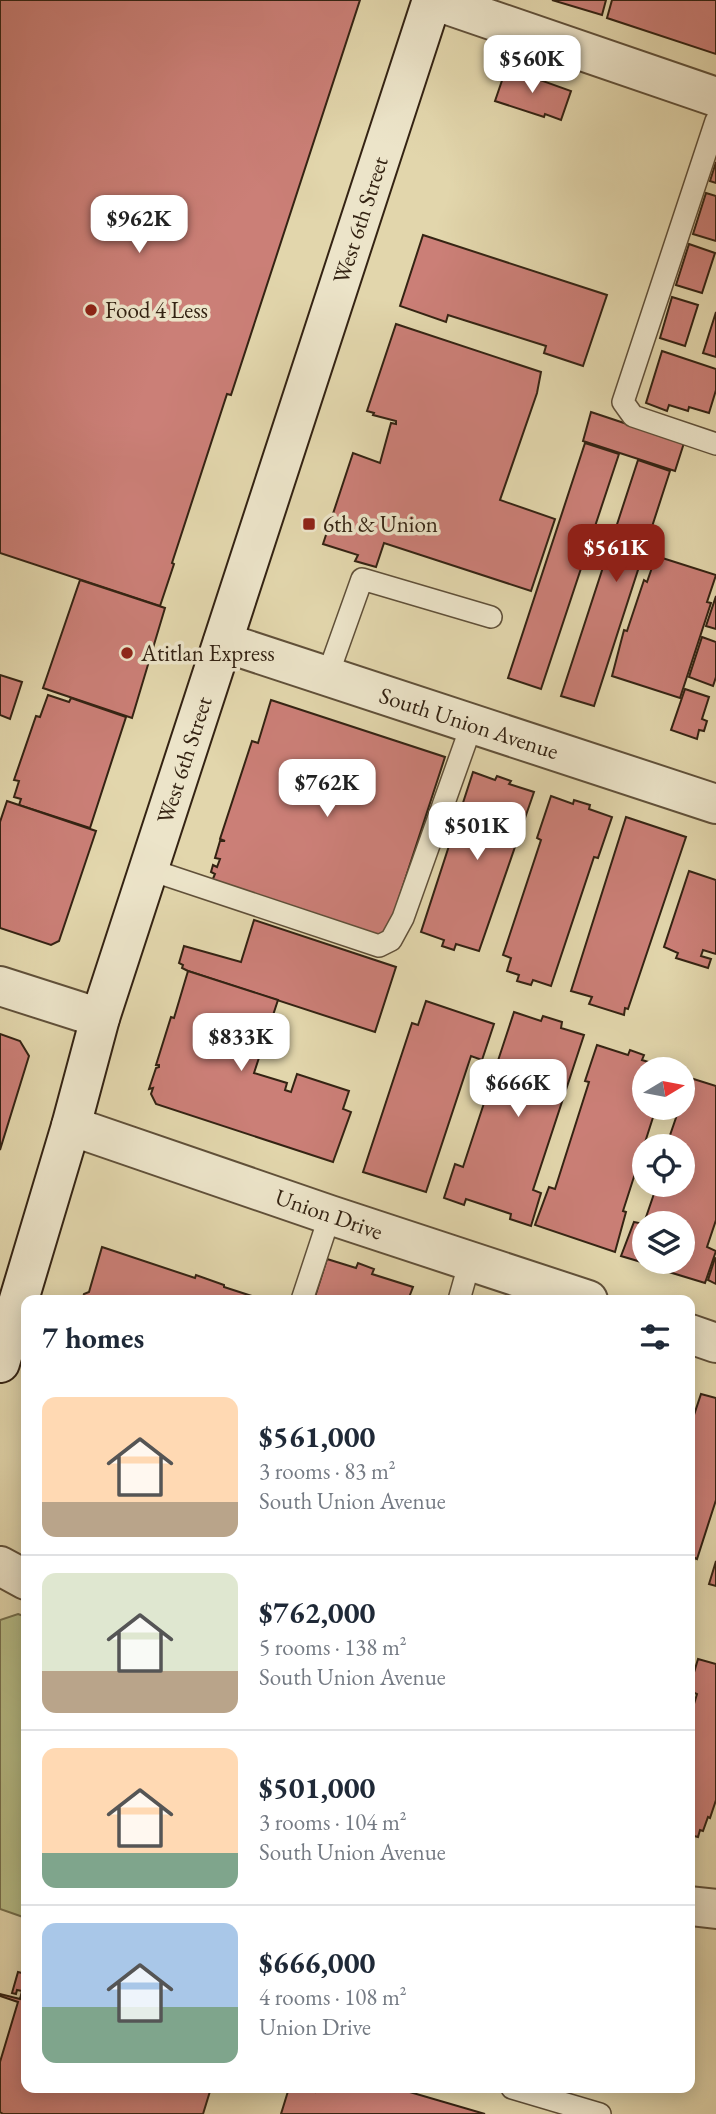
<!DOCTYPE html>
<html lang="en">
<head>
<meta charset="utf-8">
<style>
  body { margin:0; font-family:"EB Garamond",serif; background:#f2f2f3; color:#1f2937; height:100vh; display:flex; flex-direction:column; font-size:26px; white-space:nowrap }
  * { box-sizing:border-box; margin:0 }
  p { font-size:23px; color:#747a83 }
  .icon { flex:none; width:38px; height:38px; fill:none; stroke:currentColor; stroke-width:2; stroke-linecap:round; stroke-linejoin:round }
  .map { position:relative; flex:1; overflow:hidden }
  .panel { position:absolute; left:21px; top:1295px; width:674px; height:798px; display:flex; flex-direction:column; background:#fff; border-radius:14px; box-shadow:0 4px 18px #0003 }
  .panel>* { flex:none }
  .needle { width:46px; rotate:80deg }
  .buttons { position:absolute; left:632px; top:1057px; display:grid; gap:14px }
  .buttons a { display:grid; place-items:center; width:63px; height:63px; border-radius:50%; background:#fff; box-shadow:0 4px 18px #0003; font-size:35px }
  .price { position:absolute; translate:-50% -60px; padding:0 16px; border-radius:14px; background:#fff; color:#222; font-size:23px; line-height:46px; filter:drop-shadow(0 2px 4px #0008) }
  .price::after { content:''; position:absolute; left:50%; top:42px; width:21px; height:16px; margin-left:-10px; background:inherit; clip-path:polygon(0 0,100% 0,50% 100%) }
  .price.selected { background:#8f2418; color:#fff }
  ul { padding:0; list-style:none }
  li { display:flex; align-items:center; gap:21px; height:175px; padding:0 21px }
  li+li { border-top:2px solid #e0e1e3 }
  li span { display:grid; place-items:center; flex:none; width:196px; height:140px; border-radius:14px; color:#555 }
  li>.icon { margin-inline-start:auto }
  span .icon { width:84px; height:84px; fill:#fffc; stroke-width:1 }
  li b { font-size:30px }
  h2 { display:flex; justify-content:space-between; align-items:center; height:84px; padding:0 21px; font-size:30px }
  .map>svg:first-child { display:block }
  .green { fill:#b7bd87; stroke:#76704d; stroke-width:2 }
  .building { fill:#cb7f77; stroke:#342313; stroke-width:2 }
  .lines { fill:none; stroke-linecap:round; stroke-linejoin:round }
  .service-casing { stroke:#605039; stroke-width:24 }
  .minor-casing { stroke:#605039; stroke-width:42 }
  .tertiary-casing { stroke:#605039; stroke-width:42 }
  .secondary-casing { stroke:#342313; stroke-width:42 }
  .service { stroke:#ece4c9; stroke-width:21 }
  .minor { stroke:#ece4c9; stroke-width:38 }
  .tertiary { stroke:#ece4c9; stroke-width:38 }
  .secondary { stroke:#ece4c9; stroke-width:38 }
  .poi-dot { fill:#8f2418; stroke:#ece4c9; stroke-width:2.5 }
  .labels { text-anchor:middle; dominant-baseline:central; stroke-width:7; stroke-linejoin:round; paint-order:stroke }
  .street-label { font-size:23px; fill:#342313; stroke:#ece4c9 }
  .poi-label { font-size:23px; fill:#342313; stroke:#ece4c9; text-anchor:start }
</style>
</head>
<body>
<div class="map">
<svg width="716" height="2114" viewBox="0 0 716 2114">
  <rect width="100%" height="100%" fill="#e2d6ac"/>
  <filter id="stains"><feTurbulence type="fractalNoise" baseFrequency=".00286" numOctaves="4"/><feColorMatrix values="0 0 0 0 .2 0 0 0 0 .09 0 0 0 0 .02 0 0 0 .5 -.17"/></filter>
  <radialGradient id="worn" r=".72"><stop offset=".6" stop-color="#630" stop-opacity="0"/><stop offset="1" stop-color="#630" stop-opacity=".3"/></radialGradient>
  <path class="green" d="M18 1614 26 1617V1918L0 1909V1620Z"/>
  <g class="building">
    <path d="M0 0H360L231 395 227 394 172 563 174 564 160 606 0 553Z"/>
    <path d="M552 0H606L602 15Z"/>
    <path d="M612 0H716V54L607 18Z"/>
    <path d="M508 63 514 64 512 70 571 91 561 120 545 114 544 117 495 101Z"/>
    <path d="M716 162V183L710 181Z"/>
    <path d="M706 193 716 196V241L693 234Z"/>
    <path d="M423 235 607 295 583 366 544 353 546 346 448 315 446 322 400 306Z"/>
    <path d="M689 244 715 253 702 293 676 285Z"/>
    <path d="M672 297 698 305 685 346 660 338Z"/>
    <path d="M716 312V357L703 353Z"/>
    <path d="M396 324 541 372 537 393 500 500 555 519 531 591 384 543 376 567 355 561 358 555 323 544 353 453 380 463 391 423 396 424V421L373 415 374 413 367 411Z"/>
    <path d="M662 351 716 369V390L709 413 689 407 688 411 669 405 667 411 646 403Z"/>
    <path d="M591 412 684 443 675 471 583 441Z"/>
    <path d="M585 443 619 454 541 689 508 678Z"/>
    <path d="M638 460 670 471 594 706 561 696Z"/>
    <path d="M656 556 716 575 707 602 711 603 680 698 612 676 624 630 627 631 644 580 647 582Z"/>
    <path d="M80 580 165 608 132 718 43 688Z"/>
    <path d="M716 596V629L706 626Z"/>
    <path d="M702 637 716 642V677L713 686 689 677Z"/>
    <path d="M0 675 22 682 10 719 0 715Z"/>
    <path d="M685 689 709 697 702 719 707 721 704 731 699 730 697 739 671 730Z"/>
    <path d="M48 695 69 702 71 698 126 717 90 828 19 805 21 799 14 797 19 781 14 780 36 716 40 717Z"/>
    <path d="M271 700 445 757 386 938 212 881 215 874 211 872 213 865 217 867 220 859 215 858 220 841H225L220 839 252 741 258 743Z"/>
    <path d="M473 772 495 780 497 776 511 781 509 784 534 792 479 951 456 944 454 950 442 946 444 940 421 932Z"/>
    <path d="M551 796 573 804 574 800 590 805 589 809 612 817 598 858 594 857 551 986 533 980 531 985 517 981 519 975 507 971 511 958 503 955 541 840 537 838Z"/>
    <path d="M7 801 96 831 59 941 51 945 0 928V822Z"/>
    <path d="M626 817 686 837 628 1009 625 1008 624 1015 589 1004 592 997 571 991Z"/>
    <path d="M689 871 716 880V954L703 950 701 956 711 959 708 968 676 958 678 953 664 947Z"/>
    <path d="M254 920 396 967 375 1032 188 971 182 968 183 965 179 963 184 946 241 962Z"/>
    <path d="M188 971 278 1000 254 1073 287 1083 285 1090 291 1092 297 1074 349 1091 343 1109 351 1112 333 1162 156 1104 151 1094 153 1088 149 1089 156 1068 159 1067V1065H156L171 1017 174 1018Z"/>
    <path d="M426 1001 494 1024 482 1060 471 1056 426 1192 363 1172 412 1023 418 1025Z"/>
    <path d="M514 1012 541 1021 543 1016 562 1022 561 1028 584 1035 533 1190 541 1193 531 1226 510 1219 511 1214 466 1199 464 1205 444 1198 455 1164 463 1167Z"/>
    <path d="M0 1034 20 1041 29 1056 0 1150Z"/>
    <path d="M597 1045 628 1055 630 1050 644 1055 642 1060 671 1069H644V1108H656L623 1211 626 1212 615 1252 535 1225 549 1187 555 1189 589 1082 585 1081Z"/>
    <path d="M684 1076 716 1086V1220L707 1247 716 1251 705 1283 669 1272 672 1265 664 1262H682V1223H644L657 1185H682V1146L667 1144 679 1109 675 1108H682Z"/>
    <path d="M634 1222 644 1224V1262H660L658 1267 621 1256Z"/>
    <path d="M102 1247 195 1278 196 1275 224 1285V1287L264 1300H82L84 1294 89 1292Z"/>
    <path d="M715 1258 716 1259V1284L708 1280Z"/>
    <path d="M327 1259 356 1268 358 1263 374 1269 372 1274 413 1287 408 1300H314Z"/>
    <path d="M701 1394 716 1398V1500L697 1559 695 1558 693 1563 690 1562V1427Z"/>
    <path d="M716 1561V1586L709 1584Z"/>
    <path d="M698 1659 716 1664V1800L710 1818 708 1817 703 1831 700 1830 698 1837 690 1835V1717L697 1694 690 1691V1686Z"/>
    <path d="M18 1972 26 1974V2088H211L203 2114H3L0 2112V2062L18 2002 0 1996V1994L20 1999 22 1991 17 1990 16 1994 12 1993Z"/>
    <path d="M289 2088H300L315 2092 317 2088H396L485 2114H281Z"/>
  </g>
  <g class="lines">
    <defs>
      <g id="service">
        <path d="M716 121 623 402 633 416 716 444"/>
        <path d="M327 677 362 579 491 617"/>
        <path d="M148 869 379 946 391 940 403 918 472 724"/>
        <path d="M302 1300 330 1215"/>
        <path d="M459 1300 470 1261"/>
        <path d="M512 2088 600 2114"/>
      </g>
      <g id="minor">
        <path d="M433 0 716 97"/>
        <path d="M223 642 716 804"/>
        <path d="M71 1126 330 1215 588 1300"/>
        <path d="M690 1334 716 1343"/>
        <path d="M0 1566 26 1580"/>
        <path d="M690 1906 716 1909"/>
      </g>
      <path id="tertiary" d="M0 986 100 1018"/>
      <path id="secondary" d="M0 1363 71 1126 100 1018 432 0"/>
    </defs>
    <use href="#service" class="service-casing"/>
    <use href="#minor" class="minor-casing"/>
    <use href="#tertiary" class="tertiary-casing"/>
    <use href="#secondary" class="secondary-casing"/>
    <use href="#service" class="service"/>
    <use href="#minor" class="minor"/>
    <use href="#tertiary" class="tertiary"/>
    <use href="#secondary" class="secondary"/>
  </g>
  <g class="poi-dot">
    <circle cx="91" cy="310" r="7"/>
    <rect x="302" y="517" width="14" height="14" rx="3.5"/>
    <circle cx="127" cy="653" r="7"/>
  </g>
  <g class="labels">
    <g class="street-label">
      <text transform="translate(360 220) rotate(-72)">West 6th Street</text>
      <text transform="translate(469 723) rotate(18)">South Union Avenue</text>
      <text transform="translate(184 760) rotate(-72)">West 6th Street</text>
      <text transform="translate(329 1214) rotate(19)">Union Drive</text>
    </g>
    <g class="poi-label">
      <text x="105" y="310">Food 4 Less</text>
      <text x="323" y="524">6th &amp; Union</text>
      <text x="141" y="653">Atitlan Express</text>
    </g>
  </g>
  <rect width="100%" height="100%" filter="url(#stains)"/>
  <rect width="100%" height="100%" fill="url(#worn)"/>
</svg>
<div class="buttons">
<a><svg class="needle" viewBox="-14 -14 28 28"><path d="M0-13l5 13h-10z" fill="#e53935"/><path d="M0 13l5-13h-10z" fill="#747a83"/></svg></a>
<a><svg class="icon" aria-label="locate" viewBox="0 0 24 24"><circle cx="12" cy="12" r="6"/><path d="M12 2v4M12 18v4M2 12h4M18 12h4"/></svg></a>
<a><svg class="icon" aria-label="layers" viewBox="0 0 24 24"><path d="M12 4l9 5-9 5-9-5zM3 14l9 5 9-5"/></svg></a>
</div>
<b class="price" style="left:532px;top:95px">$560K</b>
<b class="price" style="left:139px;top:255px">$962K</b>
<b class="price selected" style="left:616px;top:584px">$561K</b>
<b class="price" style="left:327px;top:819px">$762K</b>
<b class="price" style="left:477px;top:862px">$501K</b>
<b class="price" style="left:241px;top:1073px">$833K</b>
<b class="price" style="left:518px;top:1119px">$666K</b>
<section class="panel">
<h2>7 homes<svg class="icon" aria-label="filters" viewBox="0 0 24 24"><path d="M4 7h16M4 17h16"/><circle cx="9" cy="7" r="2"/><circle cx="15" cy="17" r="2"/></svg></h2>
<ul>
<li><span style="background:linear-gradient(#ffd9b3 75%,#b9a48a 0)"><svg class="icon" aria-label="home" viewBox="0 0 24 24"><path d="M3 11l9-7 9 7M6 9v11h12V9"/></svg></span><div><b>$561,000</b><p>3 rooms · 83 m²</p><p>South Union Avenue</p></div></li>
<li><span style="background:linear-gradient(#dfe7d0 70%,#b9a48a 0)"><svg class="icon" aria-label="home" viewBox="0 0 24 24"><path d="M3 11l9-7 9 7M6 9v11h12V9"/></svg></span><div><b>$762,000</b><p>5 rooms · 138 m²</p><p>South Union Avenue</p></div></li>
<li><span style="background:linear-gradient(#ffd9b3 75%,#7fa58c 0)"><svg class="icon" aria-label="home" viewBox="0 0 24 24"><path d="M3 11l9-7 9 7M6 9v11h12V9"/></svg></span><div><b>$501,000</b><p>3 rooms · 104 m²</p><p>South Union Avenue</p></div></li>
<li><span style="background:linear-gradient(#a9c7e8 60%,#7fa58c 0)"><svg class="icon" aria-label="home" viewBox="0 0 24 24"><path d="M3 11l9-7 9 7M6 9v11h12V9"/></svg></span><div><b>$666,000</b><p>4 rooms · 108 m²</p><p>Union Drive</p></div></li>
</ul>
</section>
</div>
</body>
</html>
